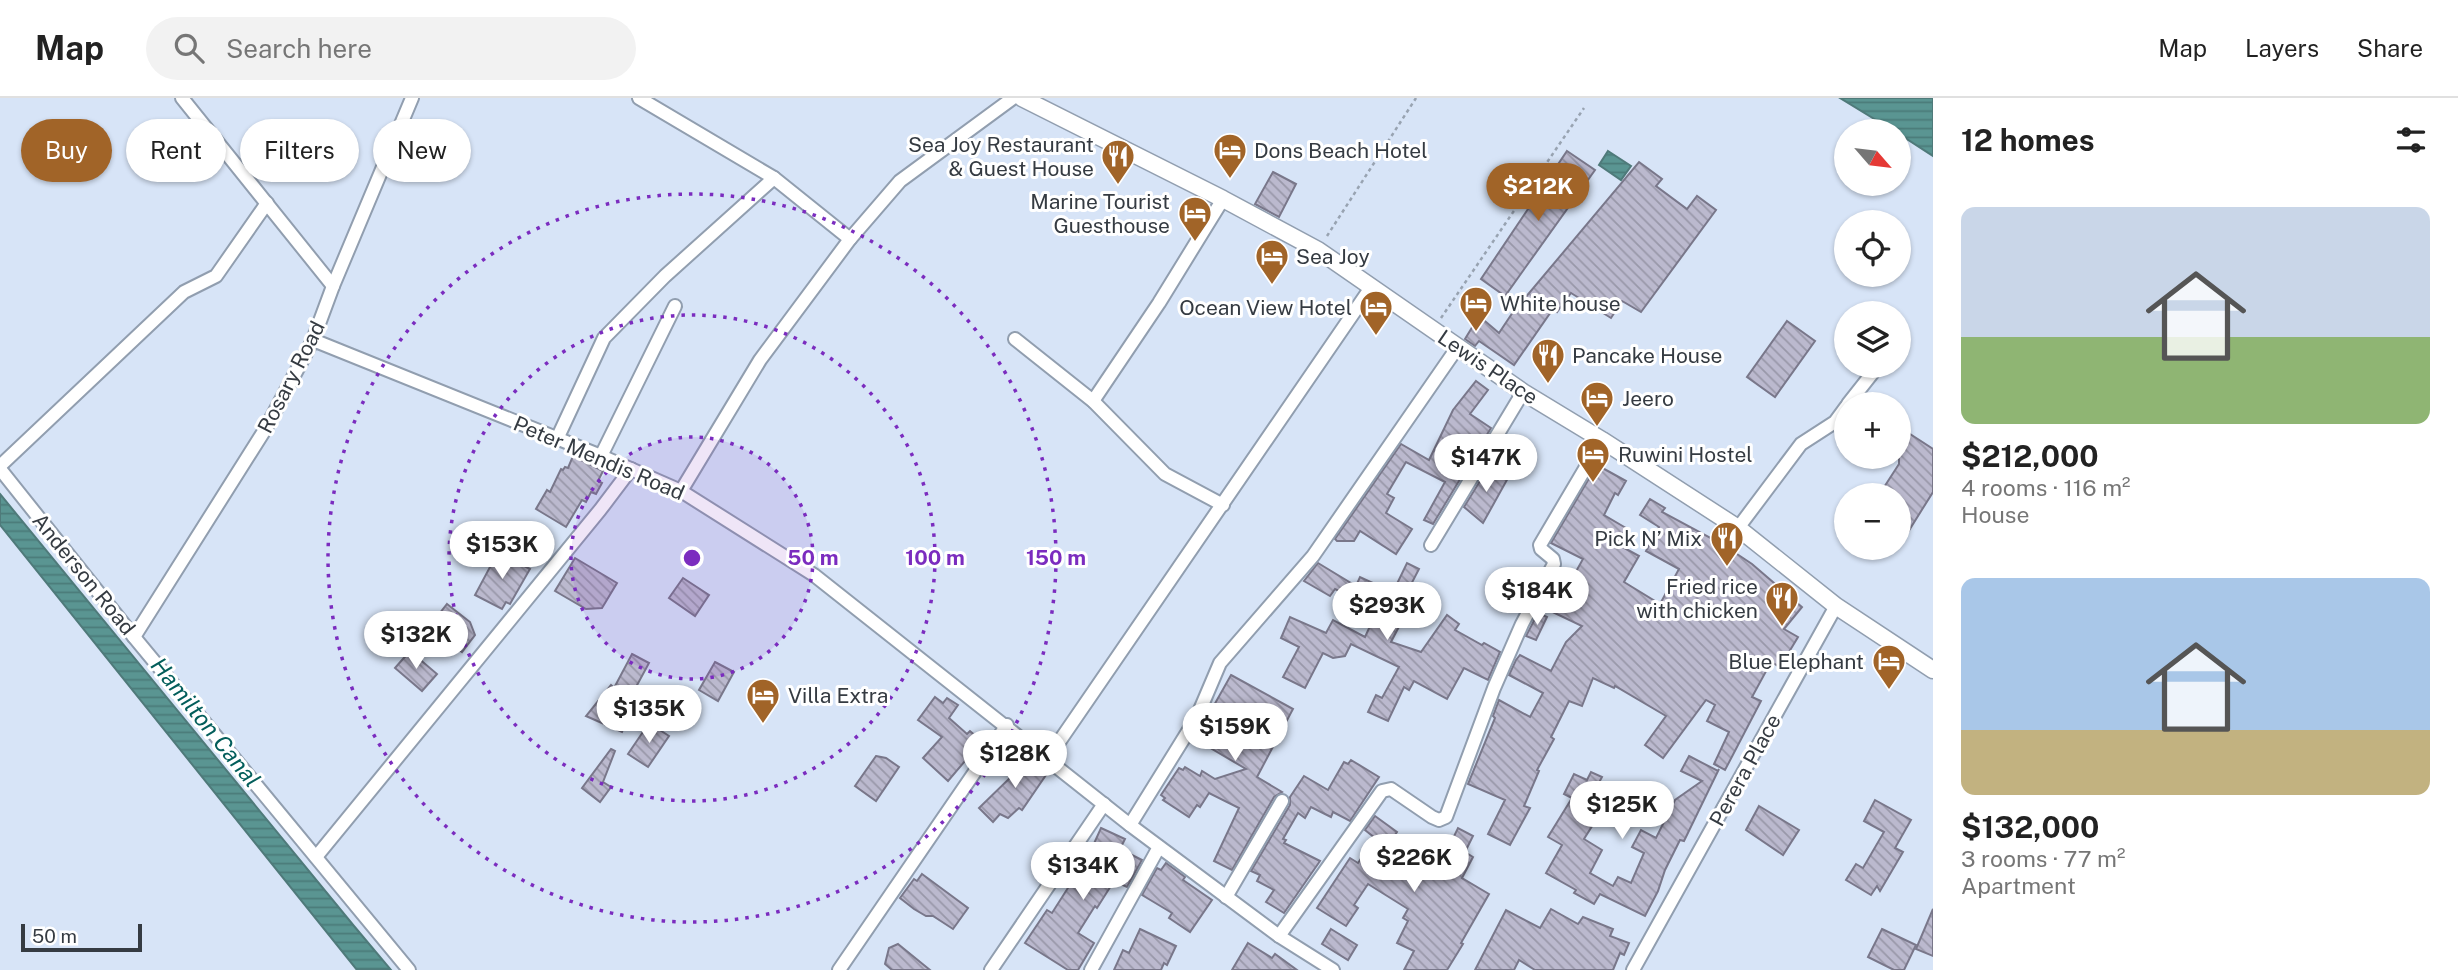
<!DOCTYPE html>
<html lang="en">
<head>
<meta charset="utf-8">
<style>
  body { margin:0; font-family:"Public Sans",sans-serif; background:#f2f2f2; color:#222; height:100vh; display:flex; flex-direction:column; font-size:26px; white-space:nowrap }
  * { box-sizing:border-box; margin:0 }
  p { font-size:23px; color:#767676 }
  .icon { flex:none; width:38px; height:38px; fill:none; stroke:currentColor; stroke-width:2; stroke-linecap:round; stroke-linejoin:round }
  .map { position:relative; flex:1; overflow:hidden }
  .sheet { display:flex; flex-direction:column; background:#fff; width:525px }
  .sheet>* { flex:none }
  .hud { position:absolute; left:21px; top:21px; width:665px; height:63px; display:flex; gap:14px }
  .needle { width:46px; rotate:118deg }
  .tools { position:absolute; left:1834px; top:21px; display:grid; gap:14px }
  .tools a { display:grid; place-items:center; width:77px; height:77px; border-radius:50%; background:#fff; box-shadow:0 2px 5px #0004; font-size:35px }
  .scale { position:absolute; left:21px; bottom:18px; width:121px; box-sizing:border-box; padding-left:7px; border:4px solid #353b42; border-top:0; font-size:19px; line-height:24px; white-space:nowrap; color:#353b42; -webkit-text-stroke:5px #fff; paint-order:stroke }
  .price { position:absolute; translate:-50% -60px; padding:0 16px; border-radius:24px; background:#fff; color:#222; font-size:23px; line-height:46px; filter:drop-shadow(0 2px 4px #0008) }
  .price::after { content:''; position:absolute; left:50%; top:42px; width:21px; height:16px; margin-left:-10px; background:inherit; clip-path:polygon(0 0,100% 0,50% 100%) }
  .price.selected { background:#a16428; color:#fff }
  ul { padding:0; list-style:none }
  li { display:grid; align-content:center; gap:14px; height:371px; padding:0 28px }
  li span { display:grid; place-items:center; height:217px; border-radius:14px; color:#555 }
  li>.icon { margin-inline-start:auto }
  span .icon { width:126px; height:126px; fill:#fffc; stroke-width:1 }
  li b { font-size:30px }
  h2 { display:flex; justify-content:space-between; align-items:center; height:84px; padding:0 28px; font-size:30px }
  .tag { padding:0 24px; border-radius:32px; background:#fff; box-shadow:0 2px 5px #0004; font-size:24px; line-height:63px }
  .tag.selected { background:#a16428; color:#fff }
  header { display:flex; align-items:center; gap:42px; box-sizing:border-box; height:98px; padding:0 35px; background:#fff; border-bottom:2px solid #e0e0e0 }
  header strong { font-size:33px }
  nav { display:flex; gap:38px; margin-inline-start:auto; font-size:24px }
  .search { width:490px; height:63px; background:#f2f2f2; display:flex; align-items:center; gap:18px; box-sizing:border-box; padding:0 24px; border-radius:38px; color:#767676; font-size:26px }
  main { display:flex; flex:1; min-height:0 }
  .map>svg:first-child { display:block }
  .water { fill:url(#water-rules); stroke:#4f7a7a; stroke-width:2 }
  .building { fill:url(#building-back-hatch); stroke:#79778a; stroke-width:2 }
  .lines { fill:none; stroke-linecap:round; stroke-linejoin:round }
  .minor-casing { stroke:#919eaf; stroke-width:16 }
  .tertiary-casing { stroke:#919eaf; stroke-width:19 }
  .path { stroke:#98a3b1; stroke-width:2.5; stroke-dasharray:3.5 3.5; stroke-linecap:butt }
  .minor { stroke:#fff; stroke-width:12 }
  .tertiary { stroke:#fff; stroke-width:16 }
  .ring { fill:none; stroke:#7b2cbf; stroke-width:3.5; stroke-dasharray:3.5 7 }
  .labels { text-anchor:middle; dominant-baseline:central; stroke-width:6; stroke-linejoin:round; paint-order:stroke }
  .poi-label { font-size:21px; fill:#353b42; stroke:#fff; text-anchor:start }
  .street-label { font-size:21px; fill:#353b42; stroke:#fff }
  .water-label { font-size:23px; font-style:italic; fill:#035e5b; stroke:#fff }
  .centre { fill:#7b2cbf; stroke:#fff; stroke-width:3.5 }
  .ring-label { font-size:21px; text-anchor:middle; font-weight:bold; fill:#7b2cbf; stroke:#fff; stroke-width:6; stroke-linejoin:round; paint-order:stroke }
</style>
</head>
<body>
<header>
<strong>Map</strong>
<div class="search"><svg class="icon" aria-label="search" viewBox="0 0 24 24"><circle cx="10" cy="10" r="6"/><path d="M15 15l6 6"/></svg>Search here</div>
<nav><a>Map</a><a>Layers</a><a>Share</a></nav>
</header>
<main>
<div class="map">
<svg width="1933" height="872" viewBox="0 0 1933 872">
  <defs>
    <pattern id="water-rules" width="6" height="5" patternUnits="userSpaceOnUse" patternTransform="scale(1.75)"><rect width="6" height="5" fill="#5a9592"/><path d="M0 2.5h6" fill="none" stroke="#4b7b79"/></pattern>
    <pattern id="building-back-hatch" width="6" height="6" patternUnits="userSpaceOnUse" patternTransform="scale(1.75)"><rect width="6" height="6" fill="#bbb9ce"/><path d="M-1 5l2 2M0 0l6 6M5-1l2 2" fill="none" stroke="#9998a9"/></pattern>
  </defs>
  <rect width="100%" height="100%" fill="#d7e4f7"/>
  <g class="water">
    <path d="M1840 0H1933V58L1899 36V33H1894Z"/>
    <path d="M1608 53 1631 68 1621 82 1599 67Z"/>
    <path d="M0 396 354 828 391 872H357L0 427Z"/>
  </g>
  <g class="building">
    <path d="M1567 53 1595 72 1505 198 1481 181Z"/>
    <path d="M1639 64 1662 81 1656 88 1687 111 1697 98 1716 112 1641 214 1622 203 1611 220 1571 195 1557 214 1553 211 1514 267 1479 243 1475 248 1465 241 1479 218 1499 235 1523 199 1525 200Z"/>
    <path d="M1273 74 1296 86 1279 119 1255 106Z"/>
    <path d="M1787 223 1815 243 1775 299 1747 279Z"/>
    <path d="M1476 283 1488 292 1470 316 1491 330 1433 426 1424 422 1445 384 1406 364 1387 396 1394 400 1386 415 1412 431 1396 456 1360 433 1354 443H1337L1335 441 1401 346 1429 362 1453 312Z"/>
    <path d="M1907 334 1933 351V394L1908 434 1899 428V397H1879L1899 366V347Z"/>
    <path d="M573 358 603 373 598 383 602 385 596 396 591 394 586 404 582 402 566 429 536 411 547 392 550 394 561 371 563 372 565 369 568 370Z"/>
    <path d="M1597 367 1626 383 1618 397 1615 395 1604 417 1626 430 1617 446 1639 458 1624 484 1660 506 1679 471 1646 453 1659 429 1640 417 1650 401 1665 410 1662 414 1722 446 1752 466 1802 509 1784 531 1798 539 1780 569 1771 564 1752 599 1761 603 1725 672 1714 666 1729 634 1707 623 1715 607 1706 602 1663 660 1645 647 1666 618 1615 588 1614 590 1593 580 1582 608 1569 603 1551 639 1554 641 1537 672 1539 673 1524 708 1530 710 1510 747 1488 736 1505 702 1468 686 1495 620 1493 618 1499 602 1530 619 1543 595 1509 577 1516 562 1520 557 1551 573 1566 544 1582 528 1542 509 1556 480 1569 486 1583 461 1551 445Z"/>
    <path d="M1488 370 1508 380 1483 425 1464 409Z"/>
    <path d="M498 454 530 471 510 506 506 504 502 511 475 497Z"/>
    <path d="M575 460 617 485 602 510 586 511 555 493Z"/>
    <path d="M1318 465 1356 488 1360 479 1388 492 1389 489 1394 492 1407 465 1419 471 1405 498 1413 502 1391 544 1421 554 1447 517 1459 526 1455 532 1482 547 1484 545 1500 554 1488 582 1464 570 1447 601 1414 583 1409 592 1404 589 1388 623 1368 614 1376 597 1382 600 1399 569 1351 546 1345 558 1333 560 1323 555 1305 590 1283 579 1299 549 1281 540 1290 519 1326 535 1333 522 1365 539 1378 511 1335 491 1330 498 1304 483Z"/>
    <path d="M683 480 709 497 695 518 669 500Z"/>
    <path d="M447 506 470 524 475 537 462 554 429 529Z"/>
    <path d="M1538 515 1547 519 1536 542 1526 538Z"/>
    <path d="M410 553 437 576 422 593 395 570Z"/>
    <path d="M632 556 649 565 629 602 633 605 622 634 586 618 611 587 614 590Z"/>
    <path d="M715 564 734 574 718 603 699 592Z"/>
    <path d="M1231 577 1293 611 1257 679 1282 694 1274 699 1232 772 1214 763 1239 710 1209 695 1200 709 1197 707 1189 719 1163 702 1165 700 1161 697 1179 670 1183 672 1185 669 1200 678 1202 673 1215 681 1246 671 1195 641Z"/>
    <path d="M935 599 943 605 947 600 958 607 949 620 967 636 970 633 982 643 948 683 923 660 942 639 918 622Z"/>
    <path d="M649 625 669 638 648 669 628 656Z"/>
    <path d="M611 651 615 653 603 684 611 689 600 704 582 690Z"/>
    <path d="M1019 657 1048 674 1022 712 1019 710 1008 720 1000 716 993 724 979 710 1014 676 1009 673Z"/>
    <path d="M876 658 886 660 899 669 876 703 855 688Z"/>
    <path d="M1689 658 1718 673 1719 671 1684 743 1680 742 1665 772 1658 793 1645 818 1600 796 1594 806 1574 795 1576 792 1546 775 1562 747 1548 739 1572 700 1564 696 1574 676 1587 682 1591 674 1602 679 1596 690 1612 698 1604 715 1601 714 1584 741 1602 752 1590 775 1613 788 1618 779 1631 785 1644 755 1632 749 1641 732 1656 740 1675 702 1702 683 1681 673Z"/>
    <path d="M1351 662 1379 679 1350 723 1333 714 1331 719 1311 709 1305 720 1298 715 1283 741 1286 742 1284 745 1320 763 1284 815 1266 804 1274 792 1257 783 1260 777 1251 773 1290 707V699L1304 678 1328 692 1344 664 1348 666Z"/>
    <path d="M1875 702 1911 722 1895 750 1903 754 1880 793 1877 788 1871 797 1846 782 1856 766 1863 770 1884 734 1864 723Z"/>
    <path d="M1759 708 1799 732 1783 757 1746 732Z"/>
    <path d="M1375 718 1397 734 1393 740 1441 765 1458 730 1473 738 1465 754 1473 759 1462 780 1489 796 1461 845 1463 846 1447 872H1404L1414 853 1397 845 1408 823 1403 820 1408 811 1368 786 1354 807 1358 810 1346 828 1317 810 1350 760 1358 765 1375 740 1365 732Z"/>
    <path d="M1101 730 1125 741 1120 751 1142 762 1127 789 1114 783 1097 810 1095 808 1078 835 1094 845 1078 872H1068L1025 845 1047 812 1052 815 1080 771 1082 772Z"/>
    <path d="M1166 765 1185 779 1183 782 1212 802 1190 834 1169 820 1172 815 1142 797 1157 770 1161 772Z"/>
    <path d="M922 776 968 810 953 831 933 818H926L914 811 900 800 914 781 917 783Z"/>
    <path d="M1551 811 1578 826 1583 819 1613 831 1610 838 1629 845 1624 857 1620 855 1613 872H1535L1519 862 1514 872H1475L1506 812 1540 830Z"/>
    <path d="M1933 811V858L1916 851Z"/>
    <path d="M1140 831 1176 848 1167 867 1164 865 1161 872H1114L1123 852 1129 855Z"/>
    <path d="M1331 831 1357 847 1348 862 1322 846Z"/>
    <path d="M1882 831 1916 847 1904 872H1894L1868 859Z"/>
    <path d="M1248 845 1272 860 1275 856 1297 872H1232Z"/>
    <path d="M898 846 930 872H892L885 866 889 850Z"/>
  </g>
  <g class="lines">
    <defs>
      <g id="minor">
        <path d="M182 0 333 188"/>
        <path d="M639 0 774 80 850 141"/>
        <path d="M1015 241 1093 303 1165 376 1223 407"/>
        <path d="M313 242 601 358 681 393 814 477 1130 727 1279 838 1333 872"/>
        <path d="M1093 303 1159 205 1223 101"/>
        <path d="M1848 306 1878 268"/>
        <path d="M557 341 604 240 665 178 774 80"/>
        <path d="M601 358 675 208"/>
        <path d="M0 368 184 194 216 178 267 105"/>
        <path d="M0 371 134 539 409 872"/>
        <path d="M681 393 760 262 850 141 900 83 1013 0"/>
        <path d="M1738 430 1801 346 1835 324 1846 309"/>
        <path d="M1431 447 1523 294"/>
        <path d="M134 539 266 330 313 242 333 188 412 0"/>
        <path d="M1048 660 1372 188"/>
        <path d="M1130 727 1197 619 1220 565 1313 458 1457 250"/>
        <path d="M316 759 600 412 631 371"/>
        <path d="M1226 799 1282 703"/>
        <path d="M1279 838 1382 693 1391 691 1432 719 1439 722 1446 719 1494 590 1522 526 1554 466 1553 461 1541 451 1540 447 1602 342"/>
        <path d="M839 872 1007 627"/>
        <path d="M991 872 1104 706"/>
        <path d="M1091 872 1159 749"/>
        <path d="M1633 872 1836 508"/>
      </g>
      <path id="tertiary" d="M1022 0 1223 101 1318 152 1523 294 1602 342 1738 430 1836 508 1933 572"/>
    </defs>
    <use href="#minor" class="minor-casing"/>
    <use href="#tertiary" class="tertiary-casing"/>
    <g class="path">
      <path d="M1327 138 1416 0"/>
      <path d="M1441 220 1584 10"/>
    </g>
    <use href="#minor" class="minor"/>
    <use href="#tertiary" class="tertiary"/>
  </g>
  <circle cx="692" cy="460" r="121" fill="#7b2cbf" fill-opacity=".12"/>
  <g class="ring">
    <circle cx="692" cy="460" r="121"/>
    <circle cx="692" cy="460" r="243"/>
    <circle cx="692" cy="460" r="364"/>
  </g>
  <defs>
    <symbol id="hotel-pin" viewBox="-11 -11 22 30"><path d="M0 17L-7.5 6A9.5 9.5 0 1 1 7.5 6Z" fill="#a16428" stroke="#fff"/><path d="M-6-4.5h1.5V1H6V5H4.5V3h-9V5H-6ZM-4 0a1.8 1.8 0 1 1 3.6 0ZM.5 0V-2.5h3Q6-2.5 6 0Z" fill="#fff"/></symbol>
    <symbol id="restaurant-pin" viewBox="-11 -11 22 30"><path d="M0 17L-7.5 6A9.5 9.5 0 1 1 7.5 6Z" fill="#a16428" stroke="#fff"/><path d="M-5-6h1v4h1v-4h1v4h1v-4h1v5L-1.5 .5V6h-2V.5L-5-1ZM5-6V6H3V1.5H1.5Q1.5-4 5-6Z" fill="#fff"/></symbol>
  </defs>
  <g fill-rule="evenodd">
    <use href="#hotel-pin" x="1211" y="33" width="38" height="52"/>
    <use href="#restaurant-pin" x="1099" y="39" width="38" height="52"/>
    <use href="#hotel-pin" x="1176" y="96" width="38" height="52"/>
    <use href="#hotel-pin" x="1253" y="139" width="38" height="52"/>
    <use href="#hotel-pin" x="1457" y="186" width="38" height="52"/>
    <use href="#hotel-pin" x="1357" y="190" width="38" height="52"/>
    <use href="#restaurant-pin" x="1529" y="238" width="38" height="52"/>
    <use href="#hotel-pin" x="1578" y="281" width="38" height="52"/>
    <use href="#hotel-pin" x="1574" y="337" width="38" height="52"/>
    <use href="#restaurant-pin" x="1708" y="421" width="38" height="52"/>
    <use href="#restaurant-pin" x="1763" y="481" width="38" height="52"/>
    <use href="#hotel-pin" x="1870" y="544" width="38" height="52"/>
    <use href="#hotel-pin" x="744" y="578" width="38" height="52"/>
  </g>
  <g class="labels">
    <g class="poi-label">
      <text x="1094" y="46" text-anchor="end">Sea Joy Restaurant<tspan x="1094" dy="24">&amp; Guest House</tspan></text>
      <text x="1254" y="52">Dons Beach Hotel</text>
      <text x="1170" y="103" text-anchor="end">Marine Tourist<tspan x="1170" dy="24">Guesthouse</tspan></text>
      <text x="1296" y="158">Sea Joy</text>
      <text x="1500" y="205">White house</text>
      <text x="1352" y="209" text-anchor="end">Ocean View Hotel</text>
      <text x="1572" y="257">Pancake House</text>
      <text x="1622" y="300">Jeero</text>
      <text x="1618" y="356">Ruwini Hostel</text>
      <text x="1702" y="440" text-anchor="end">Pick N’ Mix</text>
      <text x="1758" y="488" text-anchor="end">Fried rice<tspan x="1758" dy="24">with chicken</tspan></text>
      <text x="1864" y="563" text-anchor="end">Blue Elephant</text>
      <text x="788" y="597">Villa Extra</text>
    </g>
    <g class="street-label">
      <text transform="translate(1488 269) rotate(34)">Lewis Place</text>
      <text transform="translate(291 279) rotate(-63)">Rosary Road</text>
      <text transform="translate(599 360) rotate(23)">Peter Mendis Road</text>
      <text transform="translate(84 476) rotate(51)">Anderson Road</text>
      <text transform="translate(1745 672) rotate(-61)">Perera Place</text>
    </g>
    <g class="water-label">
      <text transform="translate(206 624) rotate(51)">Hamilton Canal</text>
    </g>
  </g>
  <circle cx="692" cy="460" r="10" class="centre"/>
  <g class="ring-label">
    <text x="813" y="467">50 m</text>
    <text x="935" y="467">100 m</text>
    <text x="1056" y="467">150 m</text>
  </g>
</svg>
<div class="tools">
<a><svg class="needle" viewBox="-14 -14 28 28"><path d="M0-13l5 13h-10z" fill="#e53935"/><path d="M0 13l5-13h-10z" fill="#767676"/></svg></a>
<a><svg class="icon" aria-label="locate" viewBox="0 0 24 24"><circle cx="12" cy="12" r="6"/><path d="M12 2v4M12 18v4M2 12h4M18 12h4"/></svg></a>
<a><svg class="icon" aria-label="layers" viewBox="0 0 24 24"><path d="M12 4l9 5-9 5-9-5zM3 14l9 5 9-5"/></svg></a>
<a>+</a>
<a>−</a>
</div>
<div class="scale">50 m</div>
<b class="price selected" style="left:1538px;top:125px">$212K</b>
<b class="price" style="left:1486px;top:396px">$147K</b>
<b class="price" style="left:502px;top:483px">$153K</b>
<b class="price" style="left:1537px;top:529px">$184K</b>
<b class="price" style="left:1387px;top:544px">$293K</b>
<b class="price" style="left:416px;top:573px">$132K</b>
<b class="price" style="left:649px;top:647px">$135K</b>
<b class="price" style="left:1235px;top:665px">$159K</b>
<b class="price" style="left:1015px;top:692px">$128K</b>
<b class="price" style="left:1622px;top:743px">$125K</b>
<b class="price" style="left:1414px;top:796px">$226K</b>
<b class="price" style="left:1083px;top:804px">$134K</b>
<div class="hud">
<a class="tag selected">Buy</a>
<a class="tag">Rent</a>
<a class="tag">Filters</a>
<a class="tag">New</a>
</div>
</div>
<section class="sheet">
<h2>12 homes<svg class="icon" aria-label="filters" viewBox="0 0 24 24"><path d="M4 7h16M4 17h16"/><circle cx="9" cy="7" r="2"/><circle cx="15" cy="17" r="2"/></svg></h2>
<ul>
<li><span style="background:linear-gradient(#c9d6e8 60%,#8fb573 0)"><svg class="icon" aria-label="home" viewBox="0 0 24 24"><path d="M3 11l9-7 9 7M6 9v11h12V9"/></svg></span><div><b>$212,000</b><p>4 rooms · 116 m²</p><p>House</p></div></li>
<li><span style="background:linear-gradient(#a9c7e8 70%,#c2b280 0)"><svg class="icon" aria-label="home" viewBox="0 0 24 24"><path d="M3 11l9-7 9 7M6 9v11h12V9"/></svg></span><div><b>$132,000</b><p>3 rooms · 77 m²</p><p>Apartment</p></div></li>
</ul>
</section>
</main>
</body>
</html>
